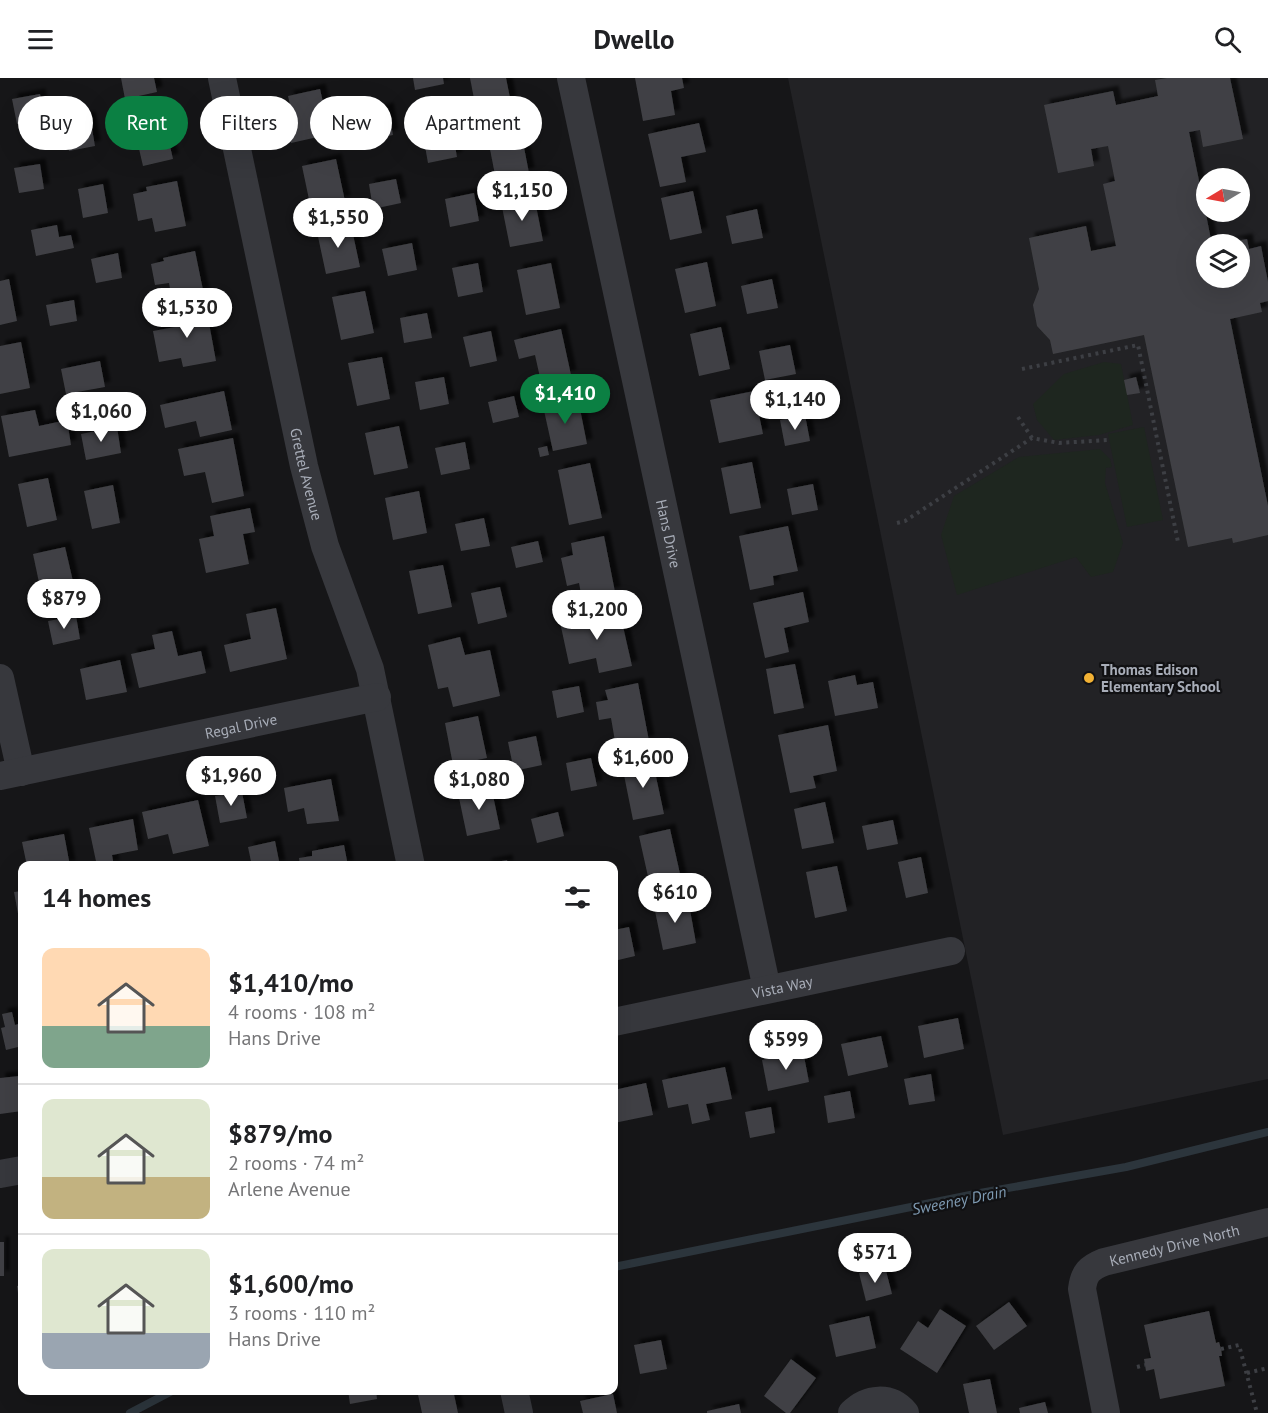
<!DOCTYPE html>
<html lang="en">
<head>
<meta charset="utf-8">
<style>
  body { margin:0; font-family:"PT Sans",sans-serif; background:#f6f6f6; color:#202124; height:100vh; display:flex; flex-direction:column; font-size:22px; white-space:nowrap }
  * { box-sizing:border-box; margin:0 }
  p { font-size:20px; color:#757577 }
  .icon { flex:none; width:33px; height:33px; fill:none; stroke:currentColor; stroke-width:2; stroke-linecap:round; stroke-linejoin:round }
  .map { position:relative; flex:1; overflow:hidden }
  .drawer { position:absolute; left:18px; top:783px; width:600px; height:534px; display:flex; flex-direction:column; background:#fff; border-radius:12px; box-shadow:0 6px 24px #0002 }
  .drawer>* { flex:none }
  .top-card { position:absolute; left:18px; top:18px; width:600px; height:54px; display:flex; gap:12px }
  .needle { width:39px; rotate:260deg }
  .controls { position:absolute; left:1196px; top:90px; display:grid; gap:12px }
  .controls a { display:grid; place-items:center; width:54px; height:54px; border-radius:50%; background:#fff; box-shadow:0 6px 24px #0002; font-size:30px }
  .price { position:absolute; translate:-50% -51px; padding:0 14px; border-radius:21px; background:#fff; color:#222; font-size:20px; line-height:39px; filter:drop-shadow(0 2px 3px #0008) }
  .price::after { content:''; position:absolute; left:50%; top:36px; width:18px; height:14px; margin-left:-9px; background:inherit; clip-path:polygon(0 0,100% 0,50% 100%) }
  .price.current { background:#0b8043; color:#fff }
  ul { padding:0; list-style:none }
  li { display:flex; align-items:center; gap:18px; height:150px; padding:0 24px }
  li+li { border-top:2px solid #e0e0e0 }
  li span { display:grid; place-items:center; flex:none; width:168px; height:120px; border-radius:12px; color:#555 }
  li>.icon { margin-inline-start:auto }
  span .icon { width:72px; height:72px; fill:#fffc; stroke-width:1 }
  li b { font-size:26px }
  h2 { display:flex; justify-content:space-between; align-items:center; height:72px; padding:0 24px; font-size:26px }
  .tag { padding:0 21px; border-radius:27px; background:#fff; box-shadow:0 6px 24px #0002; font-size:21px; line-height:54px }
  .tag.current { background:#0b8043; color:#fff }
  header { display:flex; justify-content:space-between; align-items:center; height:78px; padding:0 24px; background:#fff; font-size:27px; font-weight:700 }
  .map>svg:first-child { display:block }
  .built { fill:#222225; fill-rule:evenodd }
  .green { fill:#1e261f }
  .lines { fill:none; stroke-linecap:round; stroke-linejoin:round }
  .stream { stroke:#2c353c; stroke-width:8 }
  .building { fill:#404145; filter:url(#shadow) }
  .path { stroke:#3d3f44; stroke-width:4; stroke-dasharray:3 4.5; stroke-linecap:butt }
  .street { stroke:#37383d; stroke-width:28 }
  .poi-dot { fill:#f2b134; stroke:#111113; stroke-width:2 }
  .labels { text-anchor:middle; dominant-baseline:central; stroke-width:4.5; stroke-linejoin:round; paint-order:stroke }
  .street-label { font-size:15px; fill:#a8adb8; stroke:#111113 }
  .poi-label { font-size:15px; font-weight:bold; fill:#a8adb8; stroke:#111113; text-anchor:start }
  .water-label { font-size:16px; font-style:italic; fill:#7f9bb3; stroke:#111113 }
</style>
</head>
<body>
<header><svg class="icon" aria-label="menu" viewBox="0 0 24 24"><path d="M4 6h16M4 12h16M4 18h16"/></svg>Dwello<svg class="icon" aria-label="search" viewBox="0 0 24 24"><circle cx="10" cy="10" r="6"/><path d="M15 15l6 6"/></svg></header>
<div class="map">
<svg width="1268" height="1335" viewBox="0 0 1268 1335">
  <defs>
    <filter id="shadow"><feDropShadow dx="5.5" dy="-5.5" stdDeviation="1.5" flood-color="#0009"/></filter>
  </defs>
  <rect width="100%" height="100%" fill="#161618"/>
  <path class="built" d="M788 0H1268V1001L1003 1057ZM1206 100H1239V134H1206ZM1206 166H1239V200H1206Z"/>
  <g class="green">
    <path d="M1104 284 1121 286 1133 347 1099 357 1054 362 1037 342 1033 326 1064 296Z"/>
    <path d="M1144 349 1163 442 1127 449 1108 356Z"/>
    <path d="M1100 371 1110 381 1112 389 1106 390 1105 405 1123 465 1113 494 1091 499 1076 479 957 517 941 457 954 418 1019 379Z"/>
  </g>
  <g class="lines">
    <g class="stream">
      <path d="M614 1189 980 1115 1126 1089 1268 1054"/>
      <path d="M130 1335 174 1312"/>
    </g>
  </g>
  <g class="building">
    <path d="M121 0H154L157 14 125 21Z"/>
    <path d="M413 0H443L444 6 415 12Z"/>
    <path d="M470 0H506L512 30 477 36Z"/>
    <path d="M635 0H682L684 10 671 13 675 37 643 43Z"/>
    <path d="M1167 0H1230L1243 61 1203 69 1200 52 1189 54 1212 166H1206V200H1239V166L1226 165 1247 161 1249 171 1261 168 1268 204V223L1260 225 1262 234 1230 241 1268 428V457L1233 465 1232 460 1188 469 1144 257 1053 276 1050 262 1037 248 1033 227 1039 211 1029 160 1086 148 1091 173 1116 168 1103 106 1115 103 1108 68 1091 71 1094 88 1058 95 1044 27 1113 13 1116 27 1158 18 1155 2Z"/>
    <path d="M320 11 325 33 335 30 340 54 291 65 286 41 293 40 288 18Z"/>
    <path d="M40 16 45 40 17 46 12 21Z"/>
    <path d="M388 30 393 57 368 62 363 36Z"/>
    <path d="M163 38 173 81 143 88 133 45Z"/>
    <path d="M90 39 95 68 69 73 63 43Z"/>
    <path d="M699 45 706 74 681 79 686 104 660 109 648 56Z"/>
    <path d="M452 51 457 79 428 85 423 57Z"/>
    <path d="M521 54 529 95 496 102 488 61Z"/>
    <path d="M336 81 345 123 311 131 302 88Z"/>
    <path d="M40 86 44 111 19 115 14 90Z"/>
    <path d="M396 101 401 125 373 131 369 106Z"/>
    <path d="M177 103 186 148 155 154 152 140 138 143 133 116 147 113 146 109Z"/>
    <path d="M103 106 108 135 83 140 78 111Z"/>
    <path d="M693 113 702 155 670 162 661 120Z"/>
    <path d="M474 115 479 143 450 149 445 121Z"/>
    <path d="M534 118 543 163 510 169 501 124Z"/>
    <path d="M757 131 763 160 732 166 726 138Z"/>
    <path d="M57 147 59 159 71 157 74 170 36 178 31 152Z"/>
    <path d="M351 147 360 189 326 196 317 154Z"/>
    <path d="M412 165 417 192 388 198 382 171Z"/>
    <path d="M195 173 204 217 172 223 169 205 155 207 151 186 164 183 163 180Z"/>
    <path d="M118 175 122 200 96 205 91 181Z"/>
    <path d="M707 184 716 228 685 235 675 191Z"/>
    <path d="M478 185 483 214 458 219 452 190Z"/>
    <path d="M551 185 560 230 526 237 517 192Z"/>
    <path d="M9 201 17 243 0 247V203Z"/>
    <path d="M772 201 778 230 747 236 741 208Z"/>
    <path d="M365 213 374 255 341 262 332 219Z"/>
    <path d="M74 222 77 243 50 248 46 227Z"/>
    <path d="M206 229 216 283 183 289 181 280 159 284 153 253 175 249 173 236Z"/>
    <path d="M427 235 432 260 404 265 400 240Z"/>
    <path d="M721 249 730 291 699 298 690 256Z"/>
    <path d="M561 251 571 297 541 304 535 277 519 281 514 262Z"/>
    <path d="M491 253 497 283 470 289 463 259Z"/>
    <path d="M21 264 30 310 0 316V268Z"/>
    <path d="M790 267 796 296 765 302 759 273Z"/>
    <path d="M382 279 390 321 357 328 348 285Z"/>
    <path d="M100 283 105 309 66 316 61 291Z"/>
    <path d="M444 299 449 326 420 332 415 304Z"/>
    <path d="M1136 299 1140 315 1127 317 1124 302Z"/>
    <path d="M224 313 232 352 200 359 196 343 165 350 160 327Z"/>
    <path d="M754 313 763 356 719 365 710 322Z"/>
    <path d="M514 318 519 339 493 345 488 324Z"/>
    <path d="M578 321 587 366 553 373 543 328Z"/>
    <path d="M35 332 39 348 67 342 71 367 9 379 1 338Z"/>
    <path d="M805 337 810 363 785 368 780 342Z"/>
    <path d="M399 348 408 390 374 397 365 355Z"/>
    <path d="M117 349 121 375 86 382 81 356Z"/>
    <path d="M233 360 244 418 212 425 205 394 184 398 178 371Z"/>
    <path d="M465 364 470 391 441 397 435 370Z"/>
    <path d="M547 368 549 377 540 379 538 370Z"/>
    <path d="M752 384 761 430 730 436 721 390Z"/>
    <path d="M590 385 602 440 569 447 558 392Z"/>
    <path d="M48 400 57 442 27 449 18 406Z"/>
    <path d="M813 406 818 432 792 437 787 411Z"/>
    <path d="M113 407 120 445 92 451 84 413Z"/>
    <path d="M419 413 427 455 393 462 385 420Z"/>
    <path d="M250 430 255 454 243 456 249 486 206 495 199 461 214 458 210 438Z"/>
    <path d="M484 440 490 468 461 473 455 446Z"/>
    <path d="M788 448 798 493 773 498 774 507 750 512 739 458Z"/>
    <path d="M604 458 615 514 582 521 579 505 567 508 561 480 573 477 571 465Z"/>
    <path d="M538 463 543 484 516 490 511 469Z"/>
    <path d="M65 469 78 525 45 533 33 476Z"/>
    <path d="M443 487 452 529 418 536 409 493Z"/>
    <path d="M500 509 507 539 478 546 471 515Z"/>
    <path d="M803 514 809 544 784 550 789 574 765 580 753 525Z"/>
    <path d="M276 530 287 581 230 594 224 567 251 561 246 536Z"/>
    <path d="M619 531 632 588 599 595 596 580 569 586 560 544Z"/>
    <path d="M76 538 80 561 53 567 48 543Z"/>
    <path d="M172 553 178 578 201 573 206 595 139 610 131 576 155 571 152 557Z"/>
    <path d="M460 559 465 577 490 572 500 618 453 629 448 609 438 611 428 567Z"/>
    <path d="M120 582 127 614 86 622 80 591Z"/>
    <path d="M795 586 804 630 774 636 766 591Z"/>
    <path d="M855 597 857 607 873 604 878 630 835 638 828 603Z"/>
    <path d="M638 605 649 663 616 669 611 640 599 642 596 624 608 622 605 612Z"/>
    <path d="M579 608 584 634 557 640 552 613Z"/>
    <path d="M478 638 487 680 453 687 445 645Z"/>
    <path d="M828 647 837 693 813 698 816 710 790 715 778 657Z"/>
    <path d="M536 658 542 687 514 693 508 664Z"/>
    <path d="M591 680 597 708 571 713 566 685Z"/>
    <path d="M652 680 664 736 633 742 622 687Z"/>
    <path d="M331 701 339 743 307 746 304 730 288 734 284 710Z"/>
    <path d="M491 708 500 751 467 758 458 715Z"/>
    <path d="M242 714 247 740 220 745 215 718Z"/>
    <path d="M198 722 209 768 173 776 168 756 148 761 142 734Z"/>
    <path d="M825 724 834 765 802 771 794 731Z"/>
    <path d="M558 734 564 758 537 765 531 741Z"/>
    <path d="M133 741 138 772 112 777 114 788H97L89 750Z"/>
    <path d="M893 742 898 766 867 772 862 748Z"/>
    <path d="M670 751 682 805 651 812 639 758Z"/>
    <path d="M64 756 70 788H27L22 764Z"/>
    <path d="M275 763 280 788H252L248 769Z"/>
    <path d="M344 767 348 788H300L299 780 312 778V773Z"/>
    <path d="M921 779 928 815 906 820 898 784Z"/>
    <path d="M507 782 508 788H486V786Z"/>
    <path d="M837 788 847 833 815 840 806 794Z"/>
    <path d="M22 813V841H19L14 814Z"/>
    <path d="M688 821 696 865 663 872 654 828Z"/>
    <path d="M629 849 635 878 614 883V852Z"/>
    <path d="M12 934 15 947 22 945V968L6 972 1 950 5 949 2 936Z"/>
    <path d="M958 940 964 971 924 980 918 948Z"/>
    <path d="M881 958 888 989 848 998 841 966Z"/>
    <path d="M803 973 809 1004 768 1013 762 982Z"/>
    <path d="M725 989 732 1021 706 1026 710 1042 692 1046 688 1026 668 1030 662 1002Z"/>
    <path d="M931 996 935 1023 909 1027 904 1001Z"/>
    <path d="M20 998 22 1033 0 1036V1000Z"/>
    <path d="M646 1005 653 1037 614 1045V1012Z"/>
    <path d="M850 1013 855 1040 828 1045 824 1018Z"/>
    <path d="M771 1029 775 1055 750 1060 745 1034Z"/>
    <rect x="0" y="1164" width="4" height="34"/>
    <path d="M885 1189 892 1216 866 1223 859 1195Z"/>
    <path d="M22 1207V1235H21L17 1208Z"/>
    <path d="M1009 1224 1027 1248 994 1272 976 1248Z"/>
    <path d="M940 1231 966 1248 937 1295 900 1271 918 1243 928 1250Z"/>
    <path d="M1209 1233 1216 1265 1219 1264 1221 1271 1222 1278H1219L1225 1308 1160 1321 1154 1291 1146 1293 1144 1281 1151 1280 1144 1247Z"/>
    <path d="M869 1238 876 1270 836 1279 829 1247Z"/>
    <path d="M661 1262 667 1291 640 1296 634 1267Z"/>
    <path d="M791 1281 816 1300 790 1335H786L764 1318Z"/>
    <path d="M990 1301 997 1335H969L963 1306Z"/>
    <path d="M348 1312H376L377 1321 350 1326Z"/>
    <path d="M417 1312H453L458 1335H422Z"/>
    <path d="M613 1316 617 1335H583L580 1323Z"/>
    <path d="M1045 1324 1048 1335H1020L1019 1330Z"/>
    <path d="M739 1326 741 1335H707V1333Z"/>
  </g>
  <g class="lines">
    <g class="path">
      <path d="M1022 291 1138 267 1178 464"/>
      <path d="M1018 339 1032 360 1059 365 1108 362"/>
      <path d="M897 445 905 443 1032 360"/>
      <path d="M1221 1271 1239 1267 1257 1335"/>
      <path d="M1137 1289 1145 1287"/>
      <path d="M1247 1295 1268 1290"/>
    </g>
    <g class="street">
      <path id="s1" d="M222 0 304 388 325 468 370 591 411 788"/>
      <path id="s2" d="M571 0 767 911"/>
      <path d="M0 600 21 694"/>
      <path id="s3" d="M0 698 377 619"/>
      <path id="s4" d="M614 944 951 873"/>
      <path d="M0 1096 22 1092"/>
      <path d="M514 1312 519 1335"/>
      <path d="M852 1335C867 1320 890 1317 905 1335"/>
      <path id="s5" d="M1106 1335 1082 1211C1084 1195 1089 1190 1104 1184L1268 1144"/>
    </g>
  </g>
  <circle class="poi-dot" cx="1089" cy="600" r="6"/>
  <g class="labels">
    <g class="street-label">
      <text stroke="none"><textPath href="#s1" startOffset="405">Grettel Avenue</textPath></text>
      <text stroke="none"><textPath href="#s2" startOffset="466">Hans Drive</textPath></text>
      <text stroke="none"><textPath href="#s3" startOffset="246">Regal Drive</textPath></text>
      <text stroke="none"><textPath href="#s4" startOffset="172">Vista Way</textPath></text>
      <text stroke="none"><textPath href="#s5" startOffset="236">Kennedy Drive North</textPath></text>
    </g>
    <g class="poi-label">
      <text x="1101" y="591">Thomas Edison<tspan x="1101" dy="17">Elementary School</tspan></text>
    </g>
    <g class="water-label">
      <text transform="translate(959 1122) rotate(-11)">Sweeney Drain</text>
    </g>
  </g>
</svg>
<div class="controls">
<a><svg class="needle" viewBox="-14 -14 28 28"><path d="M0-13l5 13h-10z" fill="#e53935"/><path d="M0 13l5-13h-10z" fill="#757577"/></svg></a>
<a><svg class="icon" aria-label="layers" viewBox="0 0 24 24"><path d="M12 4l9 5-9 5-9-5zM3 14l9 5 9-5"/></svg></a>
</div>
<b class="price" style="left:522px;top:144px">$1,150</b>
<b class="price" style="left:338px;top:171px">$1,550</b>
<b class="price" style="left:187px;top:261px">$1,530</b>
<b class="price current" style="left:565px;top:347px">$1,410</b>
<b class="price" style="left:795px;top:353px">$1,140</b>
<b class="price" style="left:101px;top:365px">$1,060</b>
<b class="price" style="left:64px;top:552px">$879</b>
<b class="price" style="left:597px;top:563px">$1,200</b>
<b class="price" style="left:643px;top:711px">$1,600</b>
<b class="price" style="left:231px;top:729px">$1,960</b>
<b class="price" style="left:479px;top:733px">$1,080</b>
<b class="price" style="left:675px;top:846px">$610</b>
<b class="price" style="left:786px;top:993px">$599</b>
<b class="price" style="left:875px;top:1206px">$571</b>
<div class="top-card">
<a class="tag">Buy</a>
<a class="tag current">Rent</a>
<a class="tag">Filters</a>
<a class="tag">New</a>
<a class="tag">Apartment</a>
</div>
<section class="drawer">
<h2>14 homes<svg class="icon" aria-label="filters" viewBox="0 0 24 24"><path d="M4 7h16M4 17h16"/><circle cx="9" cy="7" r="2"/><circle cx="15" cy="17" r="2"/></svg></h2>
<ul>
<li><span style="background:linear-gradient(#ffd9b3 65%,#7fa58c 0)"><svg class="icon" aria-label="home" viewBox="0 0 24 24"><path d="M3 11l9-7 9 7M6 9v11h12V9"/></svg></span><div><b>$1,410/mo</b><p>4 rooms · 108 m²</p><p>Hans Drive</p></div></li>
<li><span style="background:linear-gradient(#dfe7d0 65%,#c2b280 0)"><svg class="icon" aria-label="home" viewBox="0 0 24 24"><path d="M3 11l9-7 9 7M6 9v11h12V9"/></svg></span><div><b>$879/mo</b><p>2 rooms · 74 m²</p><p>Arlene Avenue</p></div></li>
<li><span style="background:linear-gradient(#dfe7d0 70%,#9aa5b1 0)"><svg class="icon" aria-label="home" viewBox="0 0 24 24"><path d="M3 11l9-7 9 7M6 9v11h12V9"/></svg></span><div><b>$1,600/mo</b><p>3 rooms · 110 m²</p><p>Hans Drive</p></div></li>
</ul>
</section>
</div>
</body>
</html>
